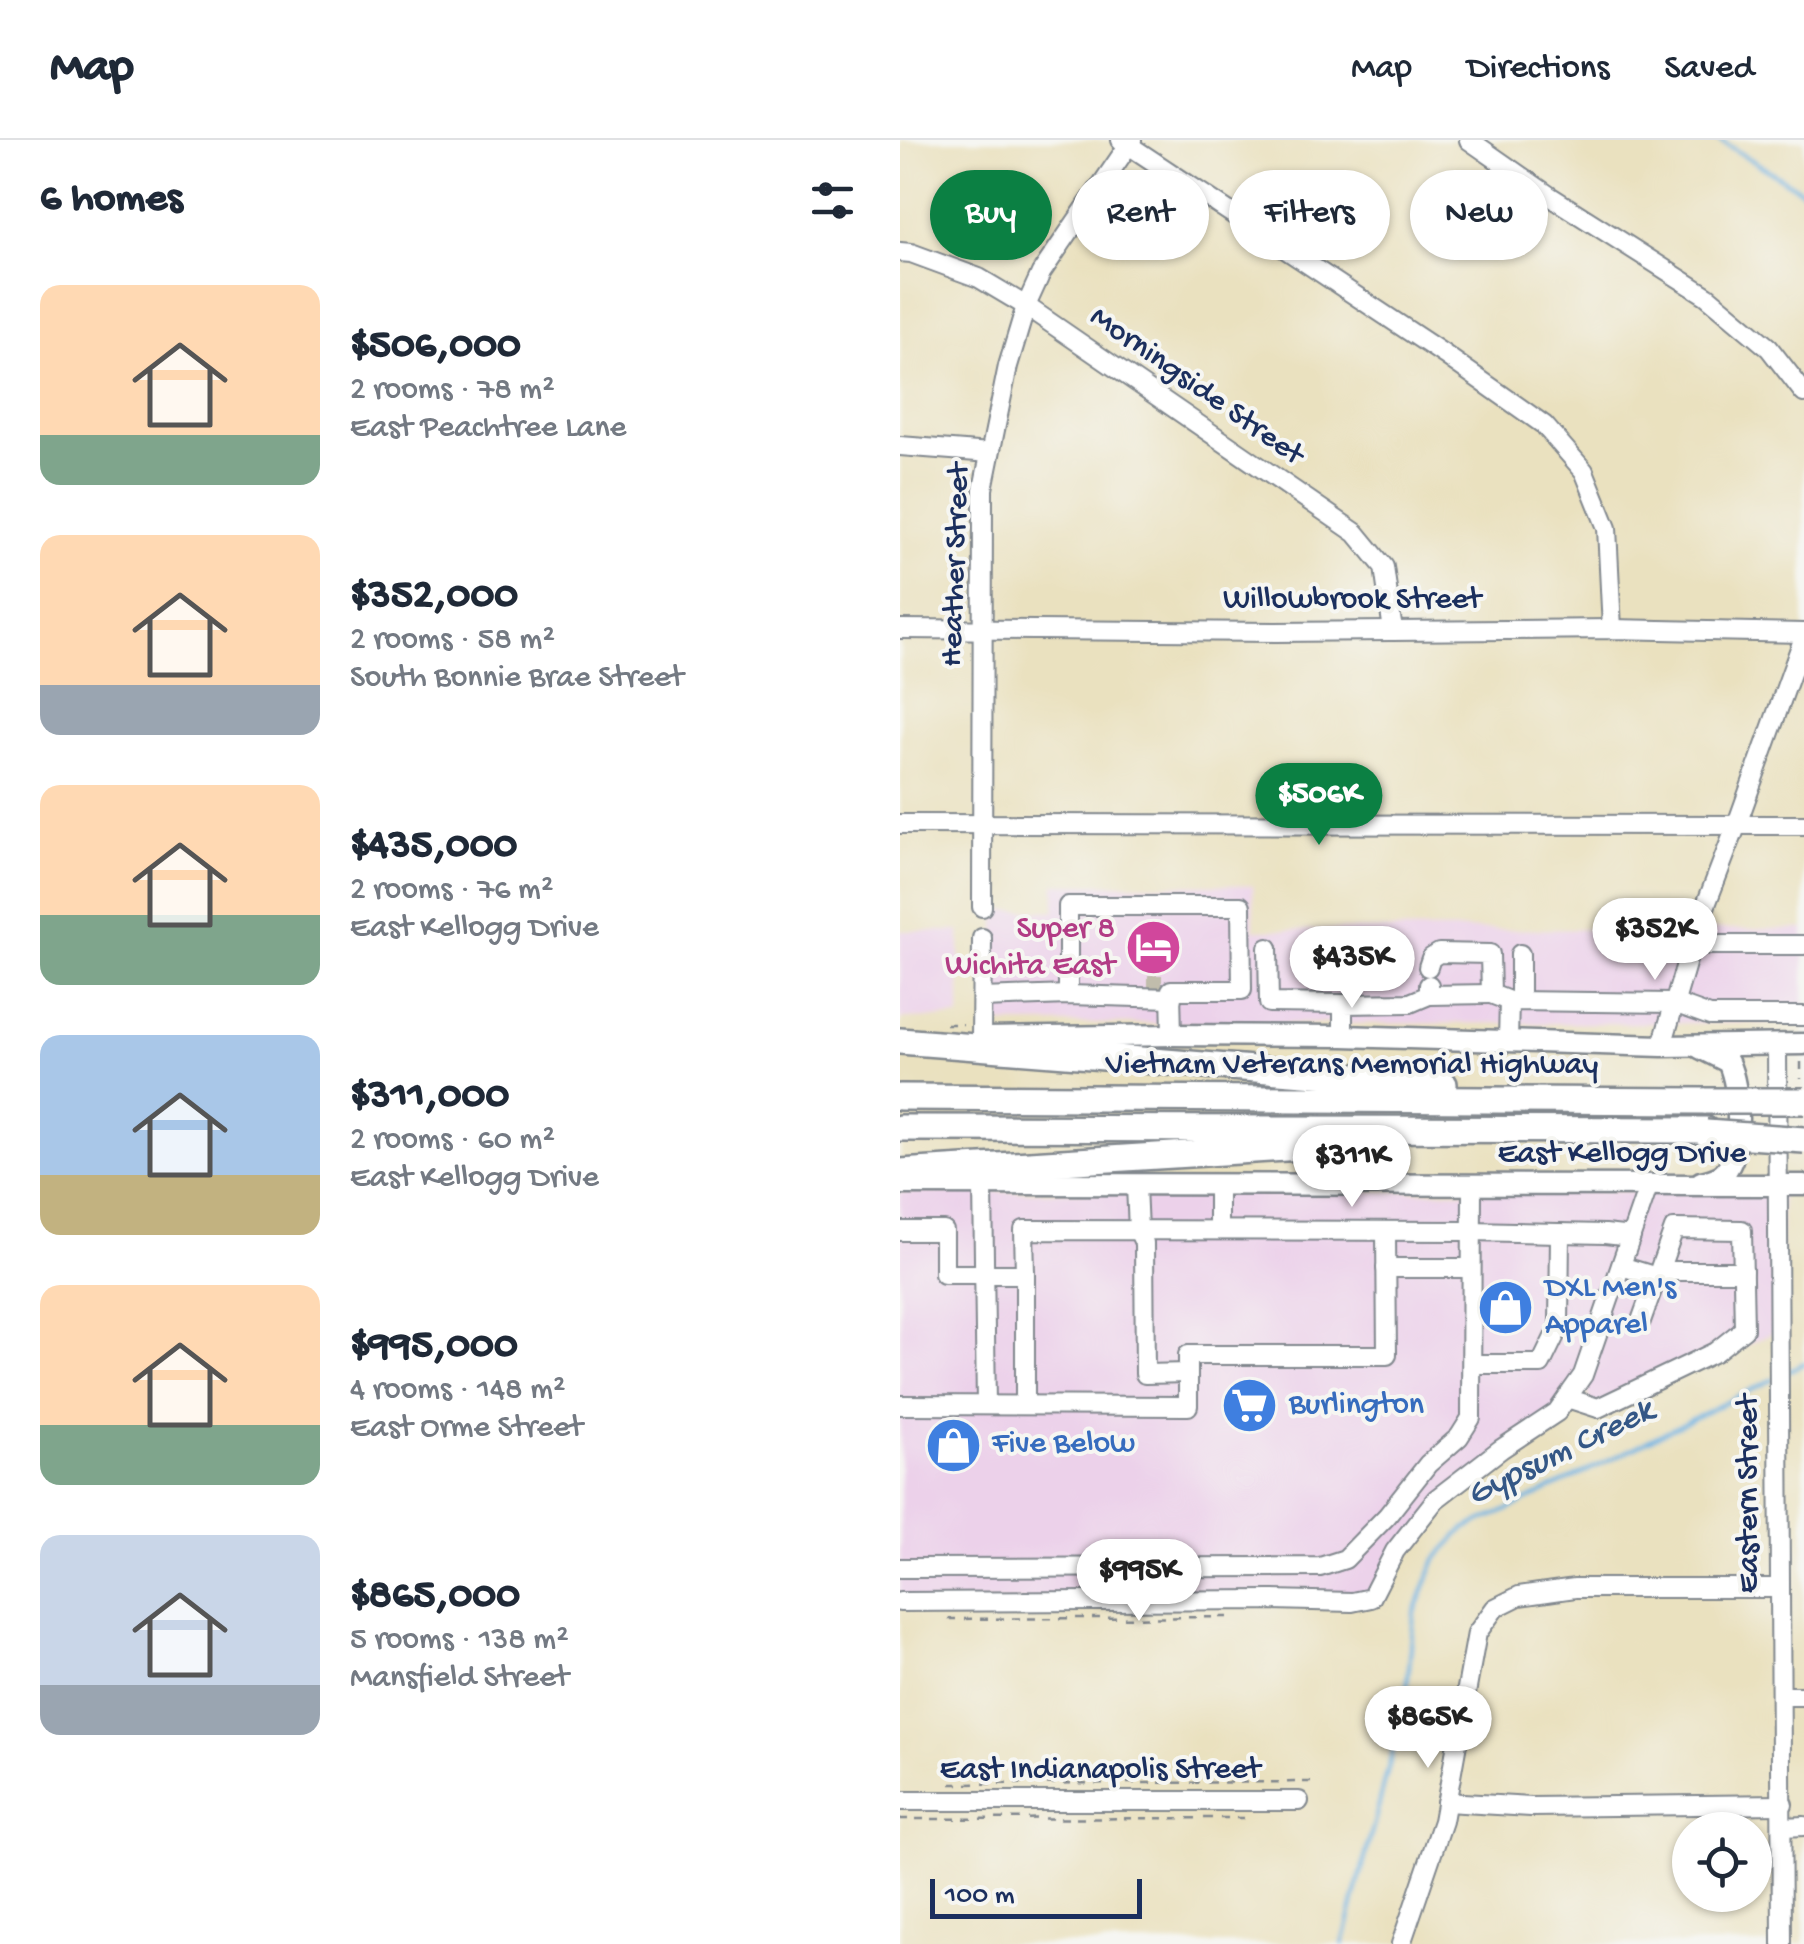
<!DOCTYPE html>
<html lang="en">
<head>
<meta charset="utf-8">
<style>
  body { margin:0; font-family:"Gochi Hand",sans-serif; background:#f6f6f7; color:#1f2937; height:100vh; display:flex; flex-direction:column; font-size:38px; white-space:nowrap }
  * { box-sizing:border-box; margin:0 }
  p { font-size:32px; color:#747a83 }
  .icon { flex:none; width:55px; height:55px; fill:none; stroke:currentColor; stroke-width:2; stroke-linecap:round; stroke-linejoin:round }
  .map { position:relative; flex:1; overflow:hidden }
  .side { display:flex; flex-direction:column; background:#fff; width:900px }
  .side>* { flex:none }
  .banner { position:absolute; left:30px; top:30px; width:722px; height:90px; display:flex; gap:20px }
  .buttons { position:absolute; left:772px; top:1672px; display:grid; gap:20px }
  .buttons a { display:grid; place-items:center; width:100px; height:100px; border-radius:50%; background:#fff; box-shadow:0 2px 8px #0004; font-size:50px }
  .scale { position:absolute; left:30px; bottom:25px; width:212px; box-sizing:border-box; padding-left:10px; border:5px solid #1b2f5e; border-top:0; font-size:28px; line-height:35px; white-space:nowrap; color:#1b2f5e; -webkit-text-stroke:8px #f6f6f2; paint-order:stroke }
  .price { position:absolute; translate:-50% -85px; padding:0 22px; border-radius:35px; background:#fff; color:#222; font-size:32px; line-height:65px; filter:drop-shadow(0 2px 5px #0008) }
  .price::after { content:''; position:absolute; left:50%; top:60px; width:30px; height:22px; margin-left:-15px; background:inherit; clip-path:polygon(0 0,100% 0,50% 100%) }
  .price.current { background:#0b8043; color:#fff }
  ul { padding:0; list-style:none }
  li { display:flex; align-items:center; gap:30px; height:250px; padding:0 40px }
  li span { display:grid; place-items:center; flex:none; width:280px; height:200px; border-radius:20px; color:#555 }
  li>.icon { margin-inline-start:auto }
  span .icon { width:120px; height:120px; fill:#fffc; stroke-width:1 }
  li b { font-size:42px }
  h2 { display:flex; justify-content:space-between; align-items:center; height:120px; padding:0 40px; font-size:42px }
  .tag { padding:0 35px; border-radius:45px; background:#fff; box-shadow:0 2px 8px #0004; font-size:35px; line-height:90px }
  .tag.current { background:#0b8043; color:#fff }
  header { display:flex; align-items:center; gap:60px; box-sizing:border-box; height:140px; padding:0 50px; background:#fff; border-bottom:2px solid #e0e1e3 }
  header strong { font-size:48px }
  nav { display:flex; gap:55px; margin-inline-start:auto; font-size:35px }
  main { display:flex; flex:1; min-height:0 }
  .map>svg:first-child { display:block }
  .built { fill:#ecd1ea }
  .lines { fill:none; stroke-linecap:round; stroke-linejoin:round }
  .stream { stroke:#6db3e3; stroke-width:4 }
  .minor-tunnel { stroke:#c1bdac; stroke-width:18; stroke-dasharray:18 9; stroke-linecap:butt }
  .minor-casing { stroke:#82888e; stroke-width:22 }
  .major-casing { stroke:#82888e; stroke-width:25 }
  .highway-casing { stroke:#82888e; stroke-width:30 }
  .path { stroke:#82888e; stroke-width:2.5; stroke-dasharray:8 8; stroke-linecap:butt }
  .minor { stroke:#fff; stroke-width:18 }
  .major { stroke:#fff; stroke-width:20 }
  .highway { stroke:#fff; stroke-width:25 }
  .highway-bridge-casing { stroke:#82888e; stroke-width:30; stroke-linecap:butt }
  .highway-bridge { stroke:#fff; stroke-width:25 }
  .labels { text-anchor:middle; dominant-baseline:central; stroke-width:8; stroke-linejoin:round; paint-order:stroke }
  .street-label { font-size:32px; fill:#1b2f5e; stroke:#f6f6f2 }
  .hotel-label { font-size:32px; fill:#b23c85; stroke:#f6f6f2; text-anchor:end }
  .shop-label { font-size:32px; fill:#366cbe; stroke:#f6f6f2; text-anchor:start }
  .water-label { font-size:35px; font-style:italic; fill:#345786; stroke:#f6f6f2 }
</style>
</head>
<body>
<header>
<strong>Map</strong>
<nav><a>Map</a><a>Directions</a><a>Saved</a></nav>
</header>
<main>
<section class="side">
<h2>6 homes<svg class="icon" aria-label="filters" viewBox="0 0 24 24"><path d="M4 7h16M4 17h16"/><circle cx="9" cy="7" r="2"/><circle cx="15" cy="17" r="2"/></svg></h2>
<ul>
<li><span style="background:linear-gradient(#ffd9b3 75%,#7fa58c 0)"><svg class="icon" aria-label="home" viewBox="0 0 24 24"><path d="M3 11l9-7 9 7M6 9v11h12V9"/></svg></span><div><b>$506,000</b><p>2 rooms · 78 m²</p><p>East Peachtree Lane</p></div></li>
<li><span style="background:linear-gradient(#ffd9b3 75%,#9aa5b1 0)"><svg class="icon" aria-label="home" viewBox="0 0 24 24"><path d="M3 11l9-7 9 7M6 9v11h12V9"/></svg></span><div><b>$352,000</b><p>2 rooms · 58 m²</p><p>South Bonnie Brae Street</p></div></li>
<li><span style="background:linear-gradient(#ffd9b3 65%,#7fa58c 0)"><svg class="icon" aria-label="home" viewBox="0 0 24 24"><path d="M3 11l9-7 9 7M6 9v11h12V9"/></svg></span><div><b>$435,000</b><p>2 rooms · 76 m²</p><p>East Kellogg Drive</p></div></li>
<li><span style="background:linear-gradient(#a9c7e8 70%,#c2b280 0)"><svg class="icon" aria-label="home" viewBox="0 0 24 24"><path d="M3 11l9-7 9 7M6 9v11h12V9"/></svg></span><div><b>$311,000</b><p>2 rooms · 60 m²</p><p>East Kellogg Drive</p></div></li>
<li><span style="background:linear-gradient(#ffd9b3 70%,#7fa58c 0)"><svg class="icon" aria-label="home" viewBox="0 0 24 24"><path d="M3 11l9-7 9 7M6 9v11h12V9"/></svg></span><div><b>$995,000</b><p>4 rooms · 148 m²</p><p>East Orme Street</p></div></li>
<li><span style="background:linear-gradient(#c9d6e8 75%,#9aa5b1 0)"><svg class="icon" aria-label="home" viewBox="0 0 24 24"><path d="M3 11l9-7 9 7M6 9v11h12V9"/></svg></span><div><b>$865,000</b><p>5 rooms · 138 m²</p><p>Mansfield Street</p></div></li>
</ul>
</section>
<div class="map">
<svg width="904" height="1804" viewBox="0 0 904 1804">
  <rect width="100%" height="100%" fill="#f6f6f2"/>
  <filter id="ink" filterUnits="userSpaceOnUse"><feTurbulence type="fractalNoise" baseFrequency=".01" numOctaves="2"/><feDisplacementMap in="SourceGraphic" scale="20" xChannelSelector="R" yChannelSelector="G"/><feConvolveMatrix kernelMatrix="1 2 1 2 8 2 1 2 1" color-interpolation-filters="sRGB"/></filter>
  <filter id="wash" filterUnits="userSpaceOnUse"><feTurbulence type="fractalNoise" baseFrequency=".0048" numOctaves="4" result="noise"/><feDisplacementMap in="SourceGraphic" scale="40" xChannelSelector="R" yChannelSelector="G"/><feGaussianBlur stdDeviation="2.25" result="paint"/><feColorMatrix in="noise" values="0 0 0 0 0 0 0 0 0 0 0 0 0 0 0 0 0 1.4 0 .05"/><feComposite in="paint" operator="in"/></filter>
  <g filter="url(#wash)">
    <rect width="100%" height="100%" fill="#eae1bf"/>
    <g class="built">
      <path d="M155 744 353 745 354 790 904 789V883L91 884 97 770 155 771Z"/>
      <path d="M0 791H60V877L0 879Z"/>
      <path d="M881 1051 882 1189 693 1276 686 1244 661 1279 539 1366 479 1458 0 1463V1052Z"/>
    </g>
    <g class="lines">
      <g class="stream">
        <path d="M819 0 904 52"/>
        <path d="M886 1232 904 1223"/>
        <path d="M443 1804 506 1559 514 1475 536 1419 564 1389 610 1369 873 1239"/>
      </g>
    </g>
  </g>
  <g filter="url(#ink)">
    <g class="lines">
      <path class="minor-tunnel" d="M248 844H262"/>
      <defs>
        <g id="minor">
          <path d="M221 0 545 215 644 285 684 331 707 388 712 489"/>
          <path d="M569 0 648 55 807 156 869 208 904 253"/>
          <path d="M0 112 11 113 79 138 126 166 456 393 484 427 493 491"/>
          <path d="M0 306 90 313"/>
          <path d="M0 489 375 492 712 489 904 493"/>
          <path d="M0 684 904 685"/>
          <path d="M82 767 83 349 108 226 126 166 141 133 232 0"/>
          <path d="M802 775 837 684 904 497"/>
          <path d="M792 802 804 805H904"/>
          <path d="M368 808 369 863 443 864"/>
          <path d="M620 814V861"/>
          <path d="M528 827 531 818 539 813 590 814 591 854 609 861"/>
          <path d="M168 855V766H341L342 850H271L272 895"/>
          <path d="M529 855 591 854"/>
          <path d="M82 858 168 855 272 858"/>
          <path d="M443 896V864L510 863 529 855V845"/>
          <path d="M81 898 82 798"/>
          <path d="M608 900 609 861 774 863 810 876H904"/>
          <path d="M877 904 882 1804"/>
          <path d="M762 906 795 793"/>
          <path d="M318 1045V1090"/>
          <path d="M83 1046 86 1265"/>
          <path d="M236 1046 238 1090 244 1103 245 1234 288 1233"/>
          <path d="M0 1091H44V1134H125L124 1090 571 1091 705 1094 731 1097"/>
          <path d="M721 1126 757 1137"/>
          <path d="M486 1128H571"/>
          <path d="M759 1131H843"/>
          <path d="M125 1134V1265"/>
          <path d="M572 1224H641L659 1187 660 1093"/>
          <path d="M667 1258 698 1268 815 1212 844 1189 842 1090 774 1089 741 1181"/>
          <path d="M0 1265 288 1266V1215H487L486 1091"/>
          <path d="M0 1428 420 1427 445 1419 487 1376 528 1324 559 1297 571 1278 572 1045"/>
          <path d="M0 1462 373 1460 452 1462 471 1458 495 1411 536 1359 601 1309 657 1272 683 1235 749 1044"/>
          <path d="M881 1556H904"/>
          <path d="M0 1661H399"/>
          <path d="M546 1662 631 1667 883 1664"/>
          <path d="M883 1687 904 1686"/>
          <path d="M501 1804 543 1681 577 1493 595 1468 619 1456 675 1448H880"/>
        </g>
        <g id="major">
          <path d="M86 898 272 895 443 896 762 906 904 904"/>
          <path d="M800 908 828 922C840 947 844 1011 824 1033 817 1039 809 1040 801 1042"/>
          <path d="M0 1044 904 1045"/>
        </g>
        <g id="highway">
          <path d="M0 901 544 944"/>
          <path d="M0 957 806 961"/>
          <path d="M0 988 806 990"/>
          <path d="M0 1032 449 1004"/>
        </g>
      </defs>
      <use href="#minor" class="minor-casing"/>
      <use href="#major" class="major-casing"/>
      <use href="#highway" class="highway-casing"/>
      <g class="path">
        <path d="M46 884H63"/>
        <path d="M901 922V939"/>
        <path d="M48 1479 330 1477"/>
        <path d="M51 1644 416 1642"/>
        <path d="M0 1679 345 1678"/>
      </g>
      <use href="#minor" class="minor"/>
      <use href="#major" class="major"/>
      <use href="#highway" class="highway"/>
      <defs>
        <g id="highway-bridge">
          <path d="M806 961H904"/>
          <path d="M806 993 904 1000"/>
        </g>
      </defs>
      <use href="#highway-bridge" class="highway-bridge-casing"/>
      <use href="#highway-bridge" class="highway-bridge"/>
    </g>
  </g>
  <defs>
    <symbol id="hotel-disc" viewBox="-11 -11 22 22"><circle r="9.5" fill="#d1479c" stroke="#f6f6f2"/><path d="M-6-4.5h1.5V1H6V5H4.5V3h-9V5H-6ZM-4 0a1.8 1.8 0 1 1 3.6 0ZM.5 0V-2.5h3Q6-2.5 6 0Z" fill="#fff"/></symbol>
    <symbol id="shop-disc" viewBox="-11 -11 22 22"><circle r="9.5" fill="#3f7fe0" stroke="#f6f6f2"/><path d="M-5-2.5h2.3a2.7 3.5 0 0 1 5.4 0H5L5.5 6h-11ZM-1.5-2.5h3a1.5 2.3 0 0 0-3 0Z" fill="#fff"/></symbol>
    <symbol id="supermarket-disc" viewBox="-11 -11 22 22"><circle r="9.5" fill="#3f7fe0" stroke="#f6f6f2"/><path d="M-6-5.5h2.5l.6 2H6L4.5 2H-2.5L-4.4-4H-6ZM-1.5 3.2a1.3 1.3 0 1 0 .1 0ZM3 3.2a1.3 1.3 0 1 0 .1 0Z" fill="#fff"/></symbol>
  </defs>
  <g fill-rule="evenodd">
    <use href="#hotel-disc" x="222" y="776" width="63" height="63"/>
    <use href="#shop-disc" x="574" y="1136" width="63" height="63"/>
    <use href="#supermarket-disc" x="318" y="1234" width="63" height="63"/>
    <use href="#shop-disc" x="22" y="1274" width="63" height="63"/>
  </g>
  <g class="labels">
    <g class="street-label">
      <text transform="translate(296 247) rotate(35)">Morningside Street</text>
      <text transform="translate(57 425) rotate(-88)">Heather Street</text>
      <text x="452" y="461">Willowbrook Street</text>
      <text x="452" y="926">Vietnam Veterans Memorial Highway</text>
      <text x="722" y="1015">East Kellogg Drive</text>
      <text transform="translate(850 1354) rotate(-90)">Eastern Street</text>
      <text x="200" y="1631">East Indianapolis Street</text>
    </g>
    <g class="hotel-label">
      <text x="215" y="790">Super 8<tspan x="215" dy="37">Wichita East</tspan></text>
    </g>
    <g class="shop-label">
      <text x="645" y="1149">DXL Men's<tspan x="645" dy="37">Apparel</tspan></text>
      <text x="389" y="1266">Burlington</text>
      <text x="92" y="1305">Five Below</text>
    </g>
    <g class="water-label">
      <text transform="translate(661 1314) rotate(-26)">Gypsum Creek</text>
    </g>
  </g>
</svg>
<div class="buttons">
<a><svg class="icon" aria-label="locate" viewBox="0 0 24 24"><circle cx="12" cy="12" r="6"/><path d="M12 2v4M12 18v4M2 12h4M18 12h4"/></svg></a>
</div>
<div class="scale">100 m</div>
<b class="price current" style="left:419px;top:708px">$506K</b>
<b class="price" style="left:755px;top:843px">$352K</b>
<b class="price" style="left:452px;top:871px">$435K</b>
<b class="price" style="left:452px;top:1070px">$311K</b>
<b class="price" style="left:239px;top:1484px">$995K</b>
<b class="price" style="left:528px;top:1631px">$865K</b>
<div class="banner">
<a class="tag current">Buy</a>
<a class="tag">Rent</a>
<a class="tag">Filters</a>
<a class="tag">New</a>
</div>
</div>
</main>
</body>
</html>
